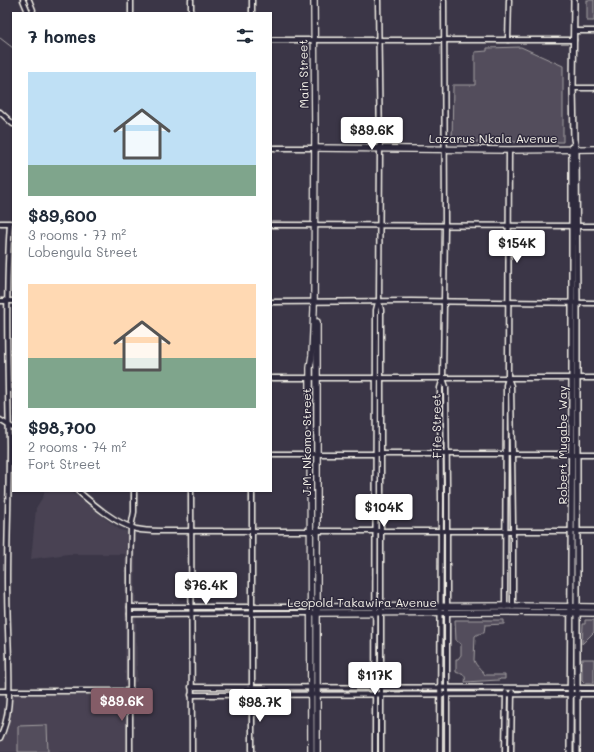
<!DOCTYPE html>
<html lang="en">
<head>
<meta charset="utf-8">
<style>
  body { margin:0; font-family:Mali,sans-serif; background:#f2f2f3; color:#1f2937; height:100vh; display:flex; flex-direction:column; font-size:15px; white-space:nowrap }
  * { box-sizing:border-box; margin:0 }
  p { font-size:13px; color:#747a83 }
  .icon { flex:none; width:22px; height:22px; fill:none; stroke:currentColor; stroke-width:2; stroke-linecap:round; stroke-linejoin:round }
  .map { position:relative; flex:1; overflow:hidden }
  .sheet { position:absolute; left:12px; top:12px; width:260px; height:480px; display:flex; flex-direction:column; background:#fff; border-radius:0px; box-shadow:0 1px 3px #0004 }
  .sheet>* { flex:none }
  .price { position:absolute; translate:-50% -34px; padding:0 9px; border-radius:4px; background:#fff; color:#222; font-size:13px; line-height:26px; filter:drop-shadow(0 1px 2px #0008) }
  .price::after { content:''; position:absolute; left:50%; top:24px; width:12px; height:9px; margin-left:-6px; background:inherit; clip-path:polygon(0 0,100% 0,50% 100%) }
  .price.current { background:#845c67; color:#fff }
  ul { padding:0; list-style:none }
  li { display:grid; align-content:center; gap:8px; height:212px; padding:0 16px }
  li span { display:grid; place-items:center; height:124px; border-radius:0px; color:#555 }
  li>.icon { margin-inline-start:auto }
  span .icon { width:72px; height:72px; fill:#fffc; stroke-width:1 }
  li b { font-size:17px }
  h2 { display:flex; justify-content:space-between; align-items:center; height:48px; padding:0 16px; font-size:17px }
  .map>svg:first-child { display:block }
  .built { fill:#484352 }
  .green { fill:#534e5c; stroke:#a4a0a2 }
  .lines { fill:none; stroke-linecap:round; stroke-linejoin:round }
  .stream { stroke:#aaa6a7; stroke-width:1 }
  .minor-casing { stroke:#f4f1e8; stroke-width:7 }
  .major-casing { stroke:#f4f1e8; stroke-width:8 }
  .highway-casing { stroke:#f4f1e8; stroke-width:8 }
  .minor { stroke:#2f2a3d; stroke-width:4 }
  .major { stroke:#2f2a3d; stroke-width:5 }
  .highway { stroke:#2f2a3d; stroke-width:5.5 }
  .labels { text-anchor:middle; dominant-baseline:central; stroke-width:3; stroke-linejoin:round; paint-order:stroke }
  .street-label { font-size:12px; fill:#f4f1e8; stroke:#2f2a3d }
</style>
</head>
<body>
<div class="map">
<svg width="594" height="752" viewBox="0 0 594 752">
  <rect width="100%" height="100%" fill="#3b3647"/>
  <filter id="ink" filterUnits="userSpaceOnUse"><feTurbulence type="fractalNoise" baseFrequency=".025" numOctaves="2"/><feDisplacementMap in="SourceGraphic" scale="8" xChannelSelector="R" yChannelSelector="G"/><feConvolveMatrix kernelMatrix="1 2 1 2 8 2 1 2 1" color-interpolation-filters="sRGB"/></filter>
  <g filter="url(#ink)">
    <g class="built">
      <path d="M12 231H13V299H11Z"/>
      <path d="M9 371H13V424L10 420Z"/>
      <path d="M44 491H70L120 530 135 533 137 682 125 683V554H68L31 559 36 508 44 495Z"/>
      <path d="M10 692H130V752H0V739Z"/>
    </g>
    <g class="green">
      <rect x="587" y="0" width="7" height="21"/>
      <path d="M521 47 563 66V142H452L453 85H475V52L487 51V48Z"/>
      <path d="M455 620H504V624L485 625 484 633H481V634H478L475 636 474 660C476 667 482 669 485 675H505V679H500L499 680 465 682C466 678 465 675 462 673H458L456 672V659H458L461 655V644L458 642 456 641Z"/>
      <path d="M585 620H594V632L582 644 583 624H585Z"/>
      <path d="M582 659H594V683H585L582 680Z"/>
      <path d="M47 725 48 752H18V726Z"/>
    </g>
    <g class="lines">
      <path class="stream" d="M0 38 13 48"/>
      <defs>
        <g id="minor">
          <path d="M23 0 28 12 31 13 33 10 29 0"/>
          <path d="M378 0 380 149 379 301 381 310V752"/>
          <path d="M131 13V0"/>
          <path d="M191 13V0"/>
          <path d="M252 13V0"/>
          <path d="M574 31H594"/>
          <path d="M271 40H574"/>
          <path d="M508 40 509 0"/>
          <path d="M573 88H594"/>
          <path d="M0 112 13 124"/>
          <path d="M271 148H314"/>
          <path d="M0 223H10C5 297 8 372 9 446 9 491 7 535 7 579 7 605 8 632 9 658 9 685 12 713 0 738"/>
          <path d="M271 225 594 226"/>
          <path d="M0 301H13"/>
          <path d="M271 302 411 301 594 303"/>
          <path d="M271 378H594"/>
          <path d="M443 378 446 387 447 486V752"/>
          <path d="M508 378 511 386 513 523V607"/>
          <path d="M0 420 13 428"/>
          <path d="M271 454H594"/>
          <path d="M78 491C94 505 115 523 136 529 144 531 153 531 161 531H594"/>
          <path d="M191 491 192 752"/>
          <path d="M252 491V752"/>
          <path d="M130 607H310"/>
          <path d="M505 607 506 385 508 378V371L509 150"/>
          <path d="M130 614 310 613"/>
          <path d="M191 687 594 688"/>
          <path d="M0 691H130"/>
          <path d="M191 695 594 694"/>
          <path d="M130 752V567L131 527 134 512V491"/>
          <path d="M375 752 376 310 378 302"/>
          <path d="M440 752 441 498 440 388 443 378 445 225 444 0"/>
          <path d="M505 752 506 692"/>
          <path d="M511 752 512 692"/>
        </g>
        <g id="major">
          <path d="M574 0 573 88 574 139 576 149 577 303V752"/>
          <path d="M570 752 572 378V147"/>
        </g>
        <g id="highway">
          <path d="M314 148 509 150 594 149"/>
          <path d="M317 322V752"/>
          <path d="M315 607 513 606 594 607"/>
          <path d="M315 613 505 612 594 613"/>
          <path d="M311 752 310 389V368L312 355 314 309 315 132 314 0"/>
        </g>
      </defs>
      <use href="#minor" class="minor-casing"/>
      <use href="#major" class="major-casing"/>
      <use href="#highway" class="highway-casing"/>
      <use href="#minor" class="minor"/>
      <use href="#major" class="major"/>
      <use href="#highway" class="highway"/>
    </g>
  </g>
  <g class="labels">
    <g class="street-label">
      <text transform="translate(303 74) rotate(-91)">Main Street</text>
      <text x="493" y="138">Lazarus Nkala Avenue</text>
      <text transform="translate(436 426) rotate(-91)">Fife Street</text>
      <text transform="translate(306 442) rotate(-90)">J.M. Nkomo Street</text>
      <text transform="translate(562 445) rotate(-90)">Robert Mugabe Way</text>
      <text x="362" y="602">Leopold Takawira Avenue</text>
    </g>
  </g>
</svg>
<b class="price" style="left:372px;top:151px">$89.6K</b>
<b class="price" style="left:517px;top:264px">$154K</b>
<b class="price" style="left:384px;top:528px">$104K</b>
<b class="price" style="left:206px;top:606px">$76.4K</b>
<b class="price" style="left:375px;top:696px">$117K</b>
<b class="price current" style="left:122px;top:722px">$89.6K</b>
<b class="price" style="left:260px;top:723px">$98.7K</b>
<section class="sheet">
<h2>7 homes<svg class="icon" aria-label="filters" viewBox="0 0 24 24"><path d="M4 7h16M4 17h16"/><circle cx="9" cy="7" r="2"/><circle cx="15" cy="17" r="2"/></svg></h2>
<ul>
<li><span style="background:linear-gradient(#bfe0f5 75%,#7fa58c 0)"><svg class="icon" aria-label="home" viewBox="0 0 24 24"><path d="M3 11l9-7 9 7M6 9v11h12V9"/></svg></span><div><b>$89,600</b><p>3 rooms · 77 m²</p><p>Lobengula Street</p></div></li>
<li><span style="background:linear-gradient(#ffd9b3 60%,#7fa58c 0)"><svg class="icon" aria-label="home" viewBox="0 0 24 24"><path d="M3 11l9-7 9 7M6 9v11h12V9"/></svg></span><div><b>$98,700</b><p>2 rooms · 74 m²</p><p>Fort Street</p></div></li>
</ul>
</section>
</div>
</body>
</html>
